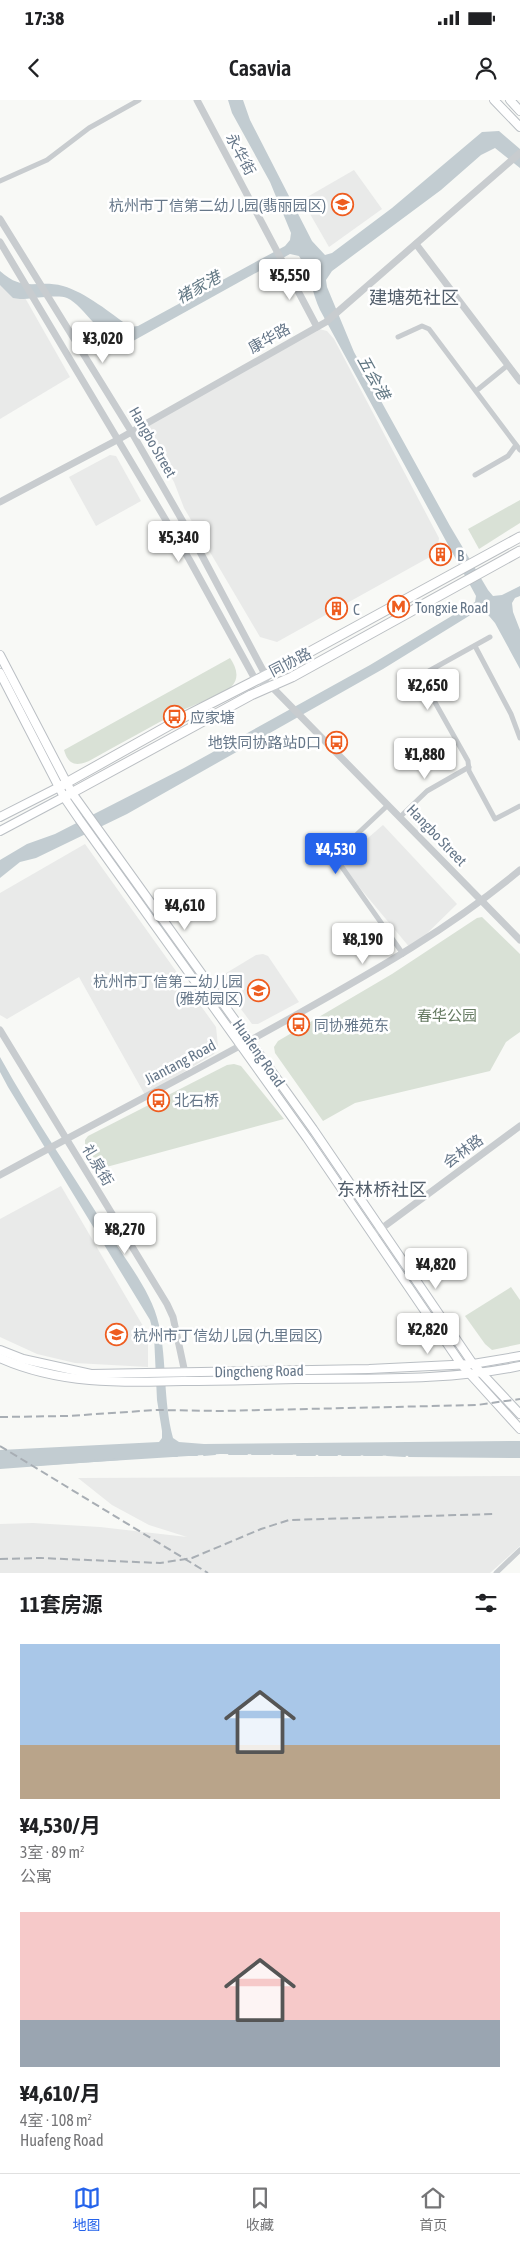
<!DOCTYPE html>
<html lang="zh">
<head>
<meta charset="utf-8">
<style>
  body { margin:0; font-family:"Asap Condensed","Noto Sans SC",sans-serif; background:#f2f2f2; color:#202124; height:100vh; display:flex; flex-direction:column; font-size:19px; white-space:nowrap }
  * { box-sizing:border-box; margin:0 }
  p { font-size:16px; color:#757577 }
  .icon { flex:none; width:28px; height:28px; fill:none; stroke:currentColor; stroke-width:2; stroke-linecap:round; stroke-linejoin:round }
  .map { position:relative; height:1473px; overflow:hidden }
  .panel { display:flex; flex-direction:column; background:#fff; flex:1 }
  .panel>* { flex:none }
  .price { position:absolute; translate:-50% -42px; padding:0 11px; border-radius:5px; background:#fff; color:#222; font-size:16px; line-height:32px; filter:drop-shadow(0 1px 2px #0008) }
  .price::after { content:''; position:absolute; left:50%; top:30px; width:15px; height:11px; margin-left:-8px; background:inherit; clip-path:polygon(0 0,100% 0,50% 100%) }
  .price.selected { background:#2563eb; color:#fff }
  ul { padding:0; list-style:none }
  li { display:grid; align-content:center; gap:10px; height:265px; padding:0 20px }
  li span { display:grid; place-items:center; height:155px; border-radius:0px; color:#555 }
  li>.icon { margin-inline-start:auto }
  span .icon { width:90px; height:90px; fill:#fffc; stroke-width:1 }
  li b { font-size:21px }
  h2 { display:flex; justify-content:space-between; align-items:center; height:60px; padding:0 20px; font-size:21px }
  .status { display:flex; justify-content:space-between; align-items:center; height:35px; padding:0 25px; background:#fff; direction:ltr }
  .status svg { height:14px; fill:currentColor }
  header { display:flex; justify-content:space-between; align-items:center; height:65px; padding:0 20px; background:#fff; font-size:22px; font-weight:600 }
  .tabs { display:flex; justify-content:space-around; align-items:center; height:70px; border-top:1px solid #e0e0e0; background:#fff; font-size:14px; color:#757577 }
  .tabs a { display:grid; justify-items:center; gap:2px }
  .tabs .selected { color:#2563eb }
  .map>svg:first-child { display:block }
  .built { fill:#e9eae9 }
  .green { fill:#d9e1d6 }
  .water { fill:#c2ccd1 }
  .lines { fill:none; stroke-linecap:round; stroke-linejoin:round }
  .stream { stroke:#c2ccd1; stroke-width:2 }
  .secondary-casing { stroke:#babfc4; stroke-width:10 }
  .primary-casing { stroke:#bbbfc3; stroke-width:11 }
  .minor { stroke:#c8cccf; stroke-width:5 }
  .tertiary { stroke:#c8cccf; stroke-width:7 }
  .secondary { stroke:#fff; stroke-width:8 }
  .primary { stroke:#fff; stroke-width:9 }
  .rail { stroke:#a8aeb4; stroke-width:2; stroke-dasharray:8 4; stroke-linecap:butt }
  .labels { text-anchor:middle; dominant-baseline:central; stroke-width:5; stroke-linejoin:round; paint-order:stroke }
  .street-label { font-size:15px; fill:#667789; stroke:#fff }
  .poi-label { font-size:15px; fill:#667789; stroke:#fff; text-anchor:start }
  .park-label { font-size:15px; fill:#657a61; stroke:#fff }
  .water-label { font-size:16px; font-style:italic; fill:#627884; stroke:#fff }
  .quarter-label { font-size:18px; fill:#54606d; stroke:#fff }
</style>
</head>
<body>
<div class="status"><b>17:38</b><svg viewBox="0 0 49 12"><path d="M0 12V9h3v3zM5 12V6h3v6zM10 12V3h3v9zM15 12V0h3v12zM26 1h20v11H26zM47 4h2v5h-2z"/></svg></div>
<header><svg class="icon" aria-label="back" viewBox="0 0 24 24"><path d="M15 5l-7 7 7 7"/></svg>Casavia<svg class="icon" aria-label="person" viewBox="0 0 24 24"><circle cx="12" cy="8" r="4"/><path d="M4 21q1-7 8-7t8 7"/></svg></header>
<div class="map">
<svg width="520" height="1473" viewBox="0 0 520 1473">
  <rect width="100%" height="100%" fill="#f8f9f6"/>
  <g class="built">
    <path d="M354 70 382 109 329 147 302 100Z"/>
    <path d="M0 183 24 196 70 277 0 319Z"/>
    <path d="M319 229 327 231 334 239 439 438 437 453 277 542 260 537 184 408 174 382 145 330 148 325Z"/>
    <path d="M110 355 116 356 141 401 96 426 69 377Z"/>
    <path d="M383 725 457 804 411 849 339 763Z"/>
    <path d="M85 744 216 927 218 946 214 954 145 995 79 877 7 919 0 915V793Z"/>
    <path d="M263 854 268 856 299 902 258 924H252L218 878 256 855Z"/>
    <path d="M61 1086 143 1226 148 1244V1267L75 1263 37 1254 0 1237V1119Z"/>
    <path d="M520 1376V1446L490 1473H0V1424L33 1423 100 1427 187 1437 149 1425 112 1405 78 1378Z"/>
  </g>
  <g class="green">
    <path d="M520 400V423L479 449 468 429Z"/>
    <path d="M230 558C236 567 240 577 232 586 221 597 197 603 183 610 151 626 120 644 89 661 75 667 68 664 64 650Z"/>
    <path d="M482 817 520 854V932L506 942 490 971 355 1003 323 1021 275 953 274 947 278 941 392 874 477 818Z"/>
    <path d="M234 964 241 966 284 1019 99 1069 85 1044V1040L88 1036 227 965Z"/>
    <path d="M511 1187 520 1200V1244L492 1250 485 1244 465 1216Z"/>
  </g>
  <g class="water">
    <path d="M228 0H243L250 20 312 141 325 155 332 153 392 108 482 32 499 31 520 49V68L495 48 481 55 441 90 332 171 326 180 327 187 354 252 450 426 488 490 493 496 502 495 520 486V496L515 498 512 503 513 512 520 530V569L495 523 484 510 477 511 383 569 127 714 36 758 20 762 0 778V760L27 744 55 734 184 668 370 565 475 502 476 496 320 210C312 193 310 172 299 156L290 154 133 241C104 249 87 207 67 198 58 194 31 199 20 199L13 198 0 185V171C24 193 37 179 63 186 85 192 112 214 130 227L138 226 285 146 290 140 291 133 270 82 232 13Z"/>
    <path d="M0 957C34 1019 75 1077 112 1138 129 1165 152 1193 159 1225 167 1261 163 1300 173 1338L179 1342 204 1344 520 1341V1357L220 1354 0 1368V1350L159 1342 162 1338V1331L157 1300 154 1235 150 1220 8 987 0 972Z"/>
  </g>
  <g class="lines">
    <g class="stream">
      <path d="M229 1354H247"/>
      <path d="M252 1354H270"/>
      <path d="M274 1354H292"/>
      <path d="M184 1355H197"/>
      <path d="M204 1355 215 1354"/>
      <path d="M297 1355H315"/>
      <path d="M319 1355H337"/>
      <path d="M342 1355H360"/>
      <path d="M364 1355H382"/>
      <path d="M387 1355 405 1356"/>
      <path d="M164 1356H177"/>
      <path d="M409 1356 520 1357"/>
      <path d="M145 1357H157"/>
      <path d="M127 1358H140"/>
      <path d="M0 1368 120 1359"/>
    </g>
    <defs>
      <g id="secondary">
        <path d="M494 0 520 27"/>
        <path d="M510 0 520 11"/>
        <path d="M0 555 72 693 313 1029 473 1264 520 1314"/>
        <path d="M0 573 64 697 79 719 307 1038 461 1264 520 1329"/>
        <path d="M0 717 59 687"/>
        <path d="M0 731 64 697"/>
        <path d="M0 1250 23 1259 91 1274 369 1269 473 1264 520 1256"/>
        <path d="M0 1258C58 1284 120 1283 183 1281 221 1281 259 1280 297 1279 371 1278 448 1281 520 1266"/>
      </g>
      <g id="primary">
        <path d="M59 687 184 617 284 566 520 437"/>
        <path d="M64 697 251 595 292 577 520 451"/>
      </g>
    </defs>
    <use href="#secondary" class="secondary-casing"/>
    <use href="#primary" class="primary-casing"/>
    <g class="minor">
      <path d="M0 81 47 60 89 28 139 0"/>
      <path d="M398 237 422 226 429 229 520 350"/>
      <path d="M476 291 508 265"/>
      <path d="M475 375 508 356 516 345"/>
      <path d="M490 537 427 572 424 575 423 581 468 661 469 671 495 719 520 706"/>
      <path d="M475 546 511 614 520 638"/>
      <path d="M388 705 336 754 337 760 403 854"/>
      <path d="M400 717 427 691 469 667"/>
      <path d="M496 1473 520 1450"/>
    </g>
    <g class="tertiary">
      <path d="M197 0 317 227"/>
      <path d="M0 119 131 331 198 448 267 578"/>
      <path d="M0 142 189 459 255 579 270 585 520 840"/>
      <path d="M416 144 520 281"/>
      <path d="M0 402 119 339 326 222 520 53"/>
      <path d="M0 930 167 1204 173 1217 185 1273"/>
      <path d="M0 1075C98 1021 198 970 296 915 376 870 449 829 520 770"/>
      <path d="M374 1134 520 1026"/>
    </g>
    <use href="#secondary" class="secondary"/>
    <use href="#primary" class="primary"/>
    <g class="rail">
      <path d="M0 1317 68 1316 156 1310 221 1311 477 1305 520 1299"/>
      <path d="M0 1346 208 1473"/>
      <path d="M0 1459 41 1458 160 1463 192 1458 261 1429 289 1420 494 1414"/>
    </g>
  </g>
  <defs>
    <symbol id="school-ring" viewBox="-11 -11 22 22"><circle r="9.5" fill="#fff" stroke="#ee5d20" stroke-width="1.5"/><path d="M0-5L7-2L0 1L-7-2ZM-4 1L0 2.5L4 1V4Q0 6-4 4Z" fill="#ee5d20"/></symbol>
    <symbol id="building-ring" viewBox="-11 -11 22 22"><circle r="9.5" fill="#fff" stroke="#ee5d20" stroke-width="1.5"/><path d="M-4-6H4V6H1V3H-1V6H-4ZM-2.5-4.3h1.7v1.8h-1.7ZM.8-4.3h1.7v1.8H.8ZM-2.5-1h1.7V.8h-1.7ZM.8-1h1.7V.8H.8Z" fill="#ee5d20"/></symbol>
    <symbol id="metro-ring" viewBox="-11 -11 22 22"><circle r="9.5" fill="#fff" stroke="#ee5d20" stroke-width="1.5"/><path d="M-5.5 5V-5H-3L0 0L3-5H5.5V5H3V-.5L0 4L-3-.5V5Z" fill="#ee5d20"/></symbol>
    <symbol id="bus-ring" viewBox="-11 -11 22 22"><circle r="9.5" fill="#fff" stroke="#ee5d20" stroke-width="1.5"/><path d="M-5-6H5V4H4V6H2V4H-2V6H-4V4H-5ZM-3.5-4V0h7V-4ZM-3.5 1.2v1.5H-2V1.2ZM2 1.2v1.5H3.5V1.2Z" fill="#ee5d20"/></symbol>
  </defs>
  <g fill-rule="evenodd">
    <use href="#school-ring" x="330" y="92" width="25" height="25"/>
    <use href="#building-ring" x="428" y="442" width="25" height="25"/>
    <use href="#metro-ring" x="386" y="494" width="25" height="25"/>
    <use href="#building-ring" x="324" y="496" width="25" height="25"/>
    <use href="#bus-ring" x="162" y="604" width="25" height="25"/>
    <use href="#bus-ring" x="324" y="630" width="25" height="25"/>
    <use href="#school-ring" x="246" y="878" width="25" height="25"/>
    <use href="#bus-ring" x="286" y="912" width="25" height="25"/>
    <use href="#bus-ring" x="146" y="988" width="25" height="25"/>
    <use href="#school-ring" x="104" y="1222" width="25" height="25"/>
  </g>
  <g class="labels">
    <g class="street-label">
      <text transform="translate(241 54) rotate(62)">永华街</text>
      <text transform="translate(269 238) rotate(-29)">康华路</text>
      <text transform="translate(153 342) rotate(60)">Hangbo Street</text>
      <text transform="translate(290 562) rotate(-27)">同协路</text>
      <text transform="translate(437 735) rotate(46)">Hangbo Street</text>
      <text transform="translate(259 953) rotate(55)">Huafeng Road</text>
      <text transform="translate(180 962) rotate(-28)">Jiantang Road</text>
      <text transform="translate(463 1051) rotate(-36)">会林路</text>
      <text transform="translate(98 1065) rotate(59)">礼泉街</text>
      <text transform="translate(259 1271) rotate(-1)">Dingcheng Road</text>
    </g>
    <g class="poi-label">
      <text x="326" y="105" text-anchor="end">杭州市丁信第二幼儿园(翡丽园区)</text>
      <text x="457" y="455">B</text>
      <text x="415" y="507">Tongxie Road</text>
      <text x="353" y="509">C</text>
      <text x="190" y="617">应家塘</text>
      <text x="321" y="642" text-anchor="end">地铁同协路站D口</text>
      <text x="243" y="881" text-anchor="end">杭州市丁信第二幼儿园<tspan x="243" dy="17">(雅苑园区)</tspan></text>
      <text x="314" y="925">同协雅苑东</text>
      <text x="174" y="1000">北石桥</text>
      <text x="133" y="1235">杭州市丁信幼儿园 (九里园区)</text>
    </g>
    <g class="park-label">
      <text x="447" y="915">春华公园</text>
    </g>
    <g class="water-label">
      <text transform="translate(198 187) rotate(-29)">褚家港</text>
      <text transform="translate(374 277) rotate(61)">五会港</text>
    </g>
    <g class="quarter-label">
      <text x="414" y="197">建塘苑社区</text>
      <text x="382" y="1089">东林桥社区</text>
    </g>
  </g>
</svg>
<b class="price" style="left:290px;top:201px">¥5,550</b>
<b class="price" style="left:103px;top:264px">¥3,020</b>
<b class="price" style="left:179px;top:463px">¥5,340</b>
<b class="price" style="left:428px;top:611px">¥2,650</b>
<b class="price" style="left:425px;top:680px">¥1,880</b>
<b class="price selected" style="left:336px;top:775px">¥4,530</b>
<b class="price" style="left:185px;top:831px">¥4,610</b>
<b class="price" style="left:363px;top:865px">¥8,190</b>
<b class="price" style="left:125px;top:1155px">¥8,270</b>
<b class="price" style="left:436px;top:1190px">¥4,820</b>
<b class="price" style="left:428px;top:1255px">¥2,820</b>
</div>
<section class="panel">
<h2>11套房源<svg class="icon" aria-label="filters" viewBox="0 0 24 24"><path d="M4 7h16M4 17h16"/><circle cx="9" cy="7" r="2"/><circle cx="15" cy="17" r="2"/></svg></h2>
<ul>
<li><span style="background:linear-gradient(#a9c7e8 65%,#b9a48a 0)"><svg class="icon" aria-label="home" viewBox="0 0 24 24"><path d="M3 11l9-7 9 7M6 9v11h12V9"/></svg></span><div><b>¥4,530/月</b><p>3室 · 89 m²</p><p>公寓</p></div></li>
<li><span style="background:linear-gradient(#f6c9c9 70%,#9aa5b1 0)"><svg class="icon" aria-label="home" viewBox="0 0 24 24"><path d="M3 11l9-7 9 7M6 9v11h12V9"/></svg></span><div><b>¥4,610/月</b><p>4室 · 108 m²</p><p>Huafeng Road</p></div></li>
</ul>
</section>
<nav class="tabs">
<a class="selected"><svg class="icon" aria-label="map" viewBox="0 0 24 24"><path d="M3 6l6-2 6 2 6-2v14l-6 2-6-2-6 2zM9 4v14M15 6v14"/></svg>地图</a>
<a><svg class="icon" aria-label="saved" viewBox="0 0 24 24"><path d="M7 4h10v16l-5-4-5 4z"/></svg>收藏</a>
<a><svg class="icon" aria-label="home" viewBox="0 0 24 24"><path d="M3 11l9-7 9 7M6 9v11h12V9"/></svg>首页</a>
</nav>
</body>
</html>
